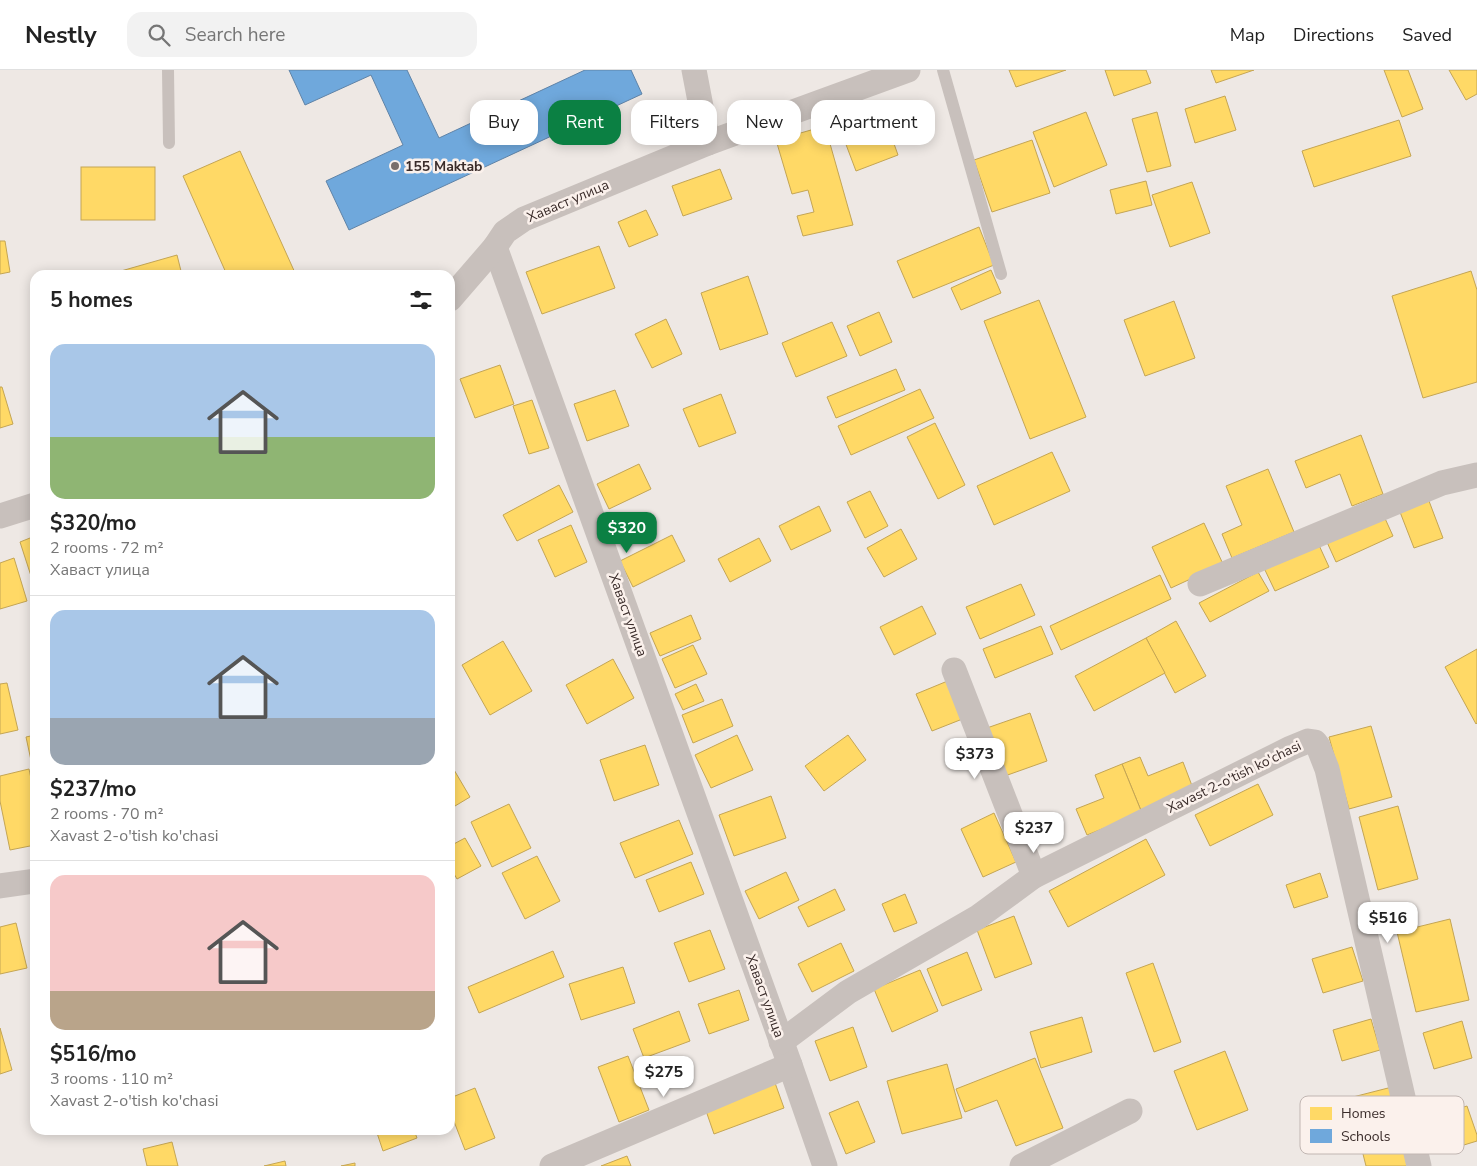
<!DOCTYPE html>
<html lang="en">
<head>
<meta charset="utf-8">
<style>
  body { margin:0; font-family:"Nunito Sans",sans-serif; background:#f2f2f2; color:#222; height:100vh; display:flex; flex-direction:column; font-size:19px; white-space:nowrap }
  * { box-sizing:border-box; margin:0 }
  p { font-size:16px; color:#767676 }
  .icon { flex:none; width:28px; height:28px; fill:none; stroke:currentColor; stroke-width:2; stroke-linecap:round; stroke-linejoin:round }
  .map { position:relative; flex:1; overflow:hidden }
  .side { position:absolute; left:30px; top:200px; width:425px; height:865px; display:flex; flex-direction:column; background:#fff; border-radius:15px; box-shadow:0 2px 12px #0003 }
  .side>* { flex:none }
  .banner { position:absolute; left:470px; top:30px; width:475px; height:45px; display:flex; gap:10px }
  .price { position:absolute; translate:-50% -42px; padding:0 11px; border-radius:10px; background:#fff; color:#222; font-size:16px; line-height:32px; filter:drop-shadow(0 1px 2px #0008) }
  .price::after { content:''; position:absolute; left:50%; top:30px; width:15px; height:11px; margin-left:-8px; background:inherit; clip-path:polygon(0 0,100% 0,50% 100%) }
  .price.selected { background:#0b8043; color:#fff }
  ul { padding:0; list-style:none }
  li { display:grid; align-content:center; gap:10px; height:265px; padding:0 20px }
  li+li { border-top:1px solid #e0e0e0 }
  li span { display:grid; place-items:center; height:155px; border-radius:15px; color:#555 }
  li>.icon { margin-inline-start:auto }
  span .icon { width:90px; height:90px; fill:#fffc; stroke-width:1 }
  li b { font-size:21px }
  h2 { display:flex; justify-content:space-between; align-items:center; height:60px; padding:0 20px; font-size:21px }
  .chip { padding:0 18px; border-radius:15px; background:#fff; box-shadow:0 2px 12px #0003; font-size:18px; line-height:45px }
  .chip.selected { background:#0b8043; color:#fff }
  header { display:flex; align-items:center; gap:30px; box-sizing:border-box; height:70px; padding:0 25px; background:#fff; border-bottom:1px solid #e0e0e0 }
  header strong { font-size:24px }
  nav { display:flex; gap:28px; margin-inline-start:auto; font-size:18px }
  .search { width:350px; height:45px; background:#f2f2f2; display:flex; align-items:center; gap:12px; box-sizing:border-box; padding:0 18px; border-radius:15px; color:#767676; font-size:19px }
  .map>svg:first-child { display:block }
  .homes { fill:#ffd966; stroke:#c4a554 }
  .schools { fill:#6fa8dc; stroke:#5f83a7 }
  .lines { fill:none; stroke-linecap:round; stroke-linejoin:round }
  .service { stroke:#c8c0bc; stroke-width:12 }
  .minor { stroke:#c8c0bc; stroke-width:25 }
  .poi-dot { fill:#796e6b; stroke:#fbf1ec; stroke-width:2 }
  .labels { text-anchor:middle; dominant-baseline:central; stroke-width:5; stroke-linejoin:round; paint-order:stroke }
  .poi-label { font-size:14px; font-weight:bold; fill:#3a2c2a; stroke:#fbf1ec; text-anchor:start }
  .street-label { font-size:14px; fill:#3a2c2a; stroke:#fbf1ec }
  .key { fill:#fbf1ec; stroke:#c1b6b2; stroke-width:1 }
  .key-label { font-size:14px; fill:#3a2c2a }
</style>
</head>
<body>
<header>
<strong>Nestly</strong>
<div class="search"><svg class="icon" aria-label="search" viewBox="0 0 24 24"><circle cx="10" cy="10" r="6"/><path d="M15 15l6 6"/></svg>Search here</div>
<nav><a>Map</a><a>Directions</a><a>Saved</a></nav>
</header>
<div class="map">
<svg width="1477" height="1096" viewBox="0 0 1477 1096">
  <rect width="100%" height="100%" fill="#eee8e4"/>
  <g class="homes">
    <path d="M1009 0H1066L1016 17Z"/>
    <path d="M1105 0H1146L1151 13 1114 26Z"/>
    <path d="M1211 0H1254L1216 13Z"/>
    <path d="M1384 0H1408L1423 39 1402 47Z"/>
    <path d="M1449 0H1477V24L1466 30Z"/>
    <path d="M1225 26 1236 60 1195 73 1185 39Z"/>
    <path d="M882 40 898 85 856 101 839 56Z"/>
    <path d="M1086 42 1107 95 1054 117 1033 62Z"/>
    <path d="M1157 42 1171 96 1147 102 1132 49Z"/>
    <path d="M1399 50 1411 86 1314 117 1302 81Z"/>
    <path d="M825 56 853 155 803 166 797 146 814 142 808 120 792 124 776 70Z"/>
    <path d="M1032 70 1050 123 992 142 974 90Z"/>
    <path d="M240 81 296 205H227L183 106Z"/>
    <rect x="81" y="97" width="74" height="53"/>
    <path d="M720 99 732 129 683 146 672 116Z"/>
    <path d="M1146 111 1152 135 1116 144 1110 120Z"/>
    <path d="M1192 112 1210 163 1170 177 1152 125Z"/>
    <path d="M646 140 658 165 629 177 618 152Z"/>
    <path d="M979 157 994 195 913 228 897 191Z"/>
    <path d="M0 171H5L10 202 0 204Z"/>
    <path d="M599 176 615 218 542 244 526 202Z"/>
    <path d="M177 185 182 205H107Z"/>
    <path d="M991 200 1001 223 961 240 951 218Z"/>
    <path d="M1471 201 1477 220V312L1423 328 1392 226Z"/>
    <path d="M748 206 768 264 720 280 701 223Z"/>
    <path d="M1039 230 1086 347 1030 369 984 251Z"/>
    <path d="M1174 231 1195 288 1145 306 1124 250Z"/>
    <path d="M879 242 892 272 860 286 847 256Z"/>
    <path d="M666 249 682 284 652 298 635 264Z"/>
    <path d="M832 252 847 286 796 307 782 273Z"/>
    <path d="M500 295 514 334 475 348 460 309Z"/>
    <path d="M896 299 905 320 836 348 827 327Z"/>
    <path d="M0 317H2L13 354 0 358Z"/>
    <path d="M920 319 934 348 851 385 838 356Z"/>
    <path d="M615 320 629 356 587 371 574 334Z"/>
    <path d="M721 324 736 363 699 377 683 339Z"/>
    <path d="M532 330 549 378 529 384 513 336Z"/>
    <path d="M935 353 965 415 938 429 907 367Z"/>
    <path d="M1361 365 1383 424 1352 436 1340 404 1306 418 1295 391Z"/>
    <path d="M1052 382 1070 421 994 455 977 416Z"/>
    <path d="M639 394 651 419 609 439 597 414Z"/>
    <path d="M1268 399 1294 462 1232 488 1222 464 1242 455 1226 416Z"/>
    <path d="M559 415 573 442 517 471 503 445Z"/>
    <path d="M870 421 888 456 865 468 847 432Z"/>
    <path d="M1429 431 1443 468 1414 478 1400 442Z"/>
    <path d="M819 436 831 461 791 480 779 456Z"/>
    <path d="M1383 444 1393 466 1336 492 1326 470Z"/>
    <path d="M1204 453 1223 494 1171 518 1152 477Z"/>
    <path d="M571 455 587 492 555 507 538 470Z"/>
    <path d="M901 459 917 489 884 507 867 478Z"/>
    <path d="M672 465 685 491 633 517 620 491Z"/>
    <path d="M35 466V508L32 509 20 472Z"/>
    <path d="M759 468 771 491 730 512 718 489Z"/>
    <path d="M1318 473 1329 497 1275 521 1264 498Z"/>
    <path d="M14 488 27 531 0 539V493Z"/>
    <path d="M1258 502 1269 521 1210 552 1199 533Z"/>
    <path d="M1160 505 1171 529 1061 580 1050 556Z"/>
    <path d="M1021 514 1035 545 980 569 966 537Z"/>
    <path d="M922 536 936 564 894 585 880 557Z"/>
    <path d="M691 545 701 569 660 586 650 563Z"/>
    <path d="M1176 551 1206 606 1175 623 1146 568Z"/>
    <path d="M1041 556 1053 584 995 608 983 579Z"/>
    <path d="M1146 568 1165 603 1094 641 1075 606Z"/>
    <path d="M503 571 532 621 490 645 462 595Z"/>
    <path d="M693 575 707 604 675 618 662 589Z"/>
    <path d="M1477 579V653L1476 654 1445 597Z"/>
    <path d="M613 589 634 628 587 654 566 615Z"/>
    <path d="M950 610 965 648 932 661 916 624Z"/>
    <path d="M7 613 18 660 0 664V614Z"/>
    <path d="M696 614 704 631 683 640 675 624Z"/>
    <path d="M722 629 733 656 693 673 682 645Z"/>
    <path d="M1030 643 1047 691 1002 707 984 659Z"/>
    <path d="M1371 656 1392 727 1349 739 1329 667Z"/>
    <path d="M35 665V709L26 667Z"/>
    <path d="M737 665 753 700 711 718 695 685Z"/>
    <path d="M848 665 866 690 824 721 805 696Z"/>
    <path d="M645 675 659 715 614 731 600 690Z"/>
    <path d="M1140 687 1148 706 1183 692 1194 721 1142 743 1122 694Z"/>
    <path d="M450 693 470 727 450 739Z"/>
    <path d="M1122 694 1142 743 1087 765 1076 739 1104 728 1095 705Z"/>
    <path d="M29 699 35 728V775L10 780 0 731V706Z"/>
    <path d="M1258 714 1273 745 1210 776 1195 745Z"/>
    <path d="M771 726 786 768 734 786 719 745Z"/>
    <path d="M509 734 531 778 492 797 471 752Z"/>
    <path d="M1398 736 1418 809 1378 820 1359 747Z"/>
    <path d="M994 743 1016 792 983 807 961 759Z"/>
    <path d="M679 750 693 784 635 808 620 773Z"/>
    <path d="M465 768 481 796 457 809 450 797V776Z"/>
    <path d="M1146 769 1165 805 1068 857 1049 821Z"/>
    <path d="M537 786 560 831 525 849 502 803Z"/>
    <path d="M691 792 704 824 659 842 646 810Z"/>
    <path d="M786 802 799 830 759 849 745 821Z"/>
    <path d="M1320 803 1328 827 1294 838 1286 815Z"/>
    <path d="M835 819 845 840 808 857 798 837Z"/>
    <path d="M905 824 917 853 894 862 882 834Z"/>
    <path d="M1014 846 1032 894 995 908 977 860Z"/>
    <path d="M1450 849 1469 930 1416 942 1397 862Z"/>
    <path d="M16 853 27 898 0 904V857Z"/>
    <path d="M710 860 725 899 689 912 674 873Z"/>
    <path d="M841 873 854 901 812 922 798 894Z"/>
    <path d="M1352 877 1363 911 1323 923 1312 889Z"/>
    <path d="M553 881 564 907 479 943 468 917Z"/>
    <path d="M967 882 982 920 942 936 927 899Z"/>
    <path d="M1153 893 1181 972 1154 982 1126 903Z"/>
    <path d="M623 897 635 933 581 950 569 914Z"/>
    <path d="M920 900 938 941 892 962 874 919Z"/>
    <path d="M739 920 749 950 709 964 698 934Z"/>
    <path d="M679 941 690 971 644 988 633 959Z"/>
    <path d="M1082 947 1092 982 1041 998 1030 962Z"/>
    <path d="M1371 949 1380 980 1342 991 1333 960Z"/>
    <path d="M1462 951 1472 988 1434 999 1423 963Z"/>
    <path d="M853 957 867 997 830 1011 815 971Z"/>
    <path d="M0 958 12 1000 0 1004Z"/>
    <path d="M1225 981 1248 1040 1197 1060 1174 1001Z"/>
    <path d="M628 986 649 1040 619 1052 598 997Z"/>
    <path d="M1035 988 1063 1058 1016 1076 997 1030 965 1042 956 1019Z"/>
    <path d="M947 994 962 1048 902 1064 887 1011Z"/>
    <path d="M774 1010 784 1038 714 1064 704 1035Z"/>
    <path d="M1392 1017 1413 1096H1366L1349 1028Z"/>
    <path d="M475 1018 495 1068 465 1080 450 1041V1028Z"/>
    <path d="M858 1031 875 1072 846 1084 829 1043Z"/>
    <path d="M1467 1036 1477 1065V1071L1441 1082 1429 1047Z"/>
    <path d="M376 1060H414L417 1068 383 1081Z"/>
    <path d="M172 1072 178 1096H147L143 1079Z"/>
    <path d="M627 1086 631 1096H601Z"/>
    <path d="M285 1091 286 1096H264Z"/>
    <path d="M355 1093V1096H341Z"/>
  </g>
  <path class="schools" d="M289 0H407L439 68 585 0H631L642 24 349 160 326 111 403 75 371 5 305 35Z"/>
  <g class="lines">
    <g class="service">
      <path d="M168 0 169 73"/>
      <path d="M943 0 1001 204"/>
    </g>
    <g class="minor">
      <path d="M694 0 708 73 524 149 505 162 495 177 790 995 825 1096"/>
      <path d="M708 73 908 0"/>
      <path d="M450 229 495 177"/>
      <path d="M0 446 35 435"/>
      <path d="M1200 514 1442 413 1477 405"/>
      <path d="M954 600 1034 806"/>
      <path d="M0 816 35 811"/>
      <path d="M781 972 848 922 978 847 1034 806 1291 678 1308 671 1315 672 1318 676 1327 699 1419 1096"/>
      <path d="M552 1096 790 995"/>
      <path d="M1022 1096 1130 1041"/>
    </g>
  </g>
  <circle class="poi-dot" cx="395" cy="96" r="5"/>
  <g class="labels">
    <g class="poi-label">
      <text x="405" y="96">155 Maktab</text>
    </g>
    <g class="street-label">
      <text transform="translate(568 131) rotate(-23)">Хаваст улица</text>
      <text transform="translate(628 545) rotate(70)">Хаваст улица</text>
      <text transform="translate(1234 707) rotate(-26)">Xavast 2-o'tish ko'chasi</text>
      <text transform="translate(765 926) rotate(70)">Хаваст улица</text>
    </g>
  </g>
  <rect x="1300" y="1026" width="164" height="58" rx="8" class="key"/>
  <rect x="1310" y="1037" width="22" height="13" fill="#ffd966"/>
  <rect x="1310" y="1059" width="22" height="14" fill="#6fa8dc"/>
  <g class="key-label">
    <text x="1341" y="1048">Homes</text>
    <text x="1341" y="1071">Schools</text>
  </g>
</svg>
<b class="price selected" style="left:627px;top:484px">$320</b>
<b class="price" style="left:975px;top:710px">$373</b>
<b class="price" style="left:1034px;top:784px">$237</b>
<b class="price" style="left:1388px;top:874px">$516</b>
<b class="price" style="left:664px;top:1028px">$275</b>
<div class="banner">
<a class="chip">Buy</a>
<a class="chip selected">Rent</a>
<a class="chip">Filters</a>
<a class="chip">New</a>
<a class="chip">Apartment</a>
</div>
<section class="side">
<h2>5 homes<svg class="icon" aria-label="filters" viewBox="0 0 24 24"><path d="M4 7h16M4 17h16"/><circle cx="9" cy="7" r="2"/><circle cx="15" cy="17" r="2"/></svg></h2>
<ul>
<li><span style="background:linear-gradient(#a9c7e8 60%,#8fb573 0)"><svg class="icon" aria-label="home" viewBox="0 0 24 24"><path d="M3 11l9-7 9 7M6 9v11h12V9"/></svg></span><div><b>$320/mo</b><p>2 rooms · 72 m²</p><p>Хаваст улица</p></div></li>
<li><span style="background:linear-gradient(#a9c7e8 70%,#9aa5b1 0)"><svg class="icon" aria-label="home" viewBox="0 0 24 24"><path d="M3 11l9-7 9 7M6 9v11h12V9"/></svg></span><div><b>$237/mo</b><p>2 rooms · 70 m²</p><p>Xavast 2-o'tish ko'chasi</p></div></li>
<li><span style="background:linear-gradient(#f6c9c9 75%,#b9a48a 0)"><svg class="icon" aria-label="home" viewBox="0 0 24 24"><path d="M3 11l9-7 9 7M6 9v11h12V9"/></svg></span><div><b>$516/mo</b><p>3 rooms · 110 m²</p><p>Xavast 2-o'tish ko'chasi</p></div></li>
</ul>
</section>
</div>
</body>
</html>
